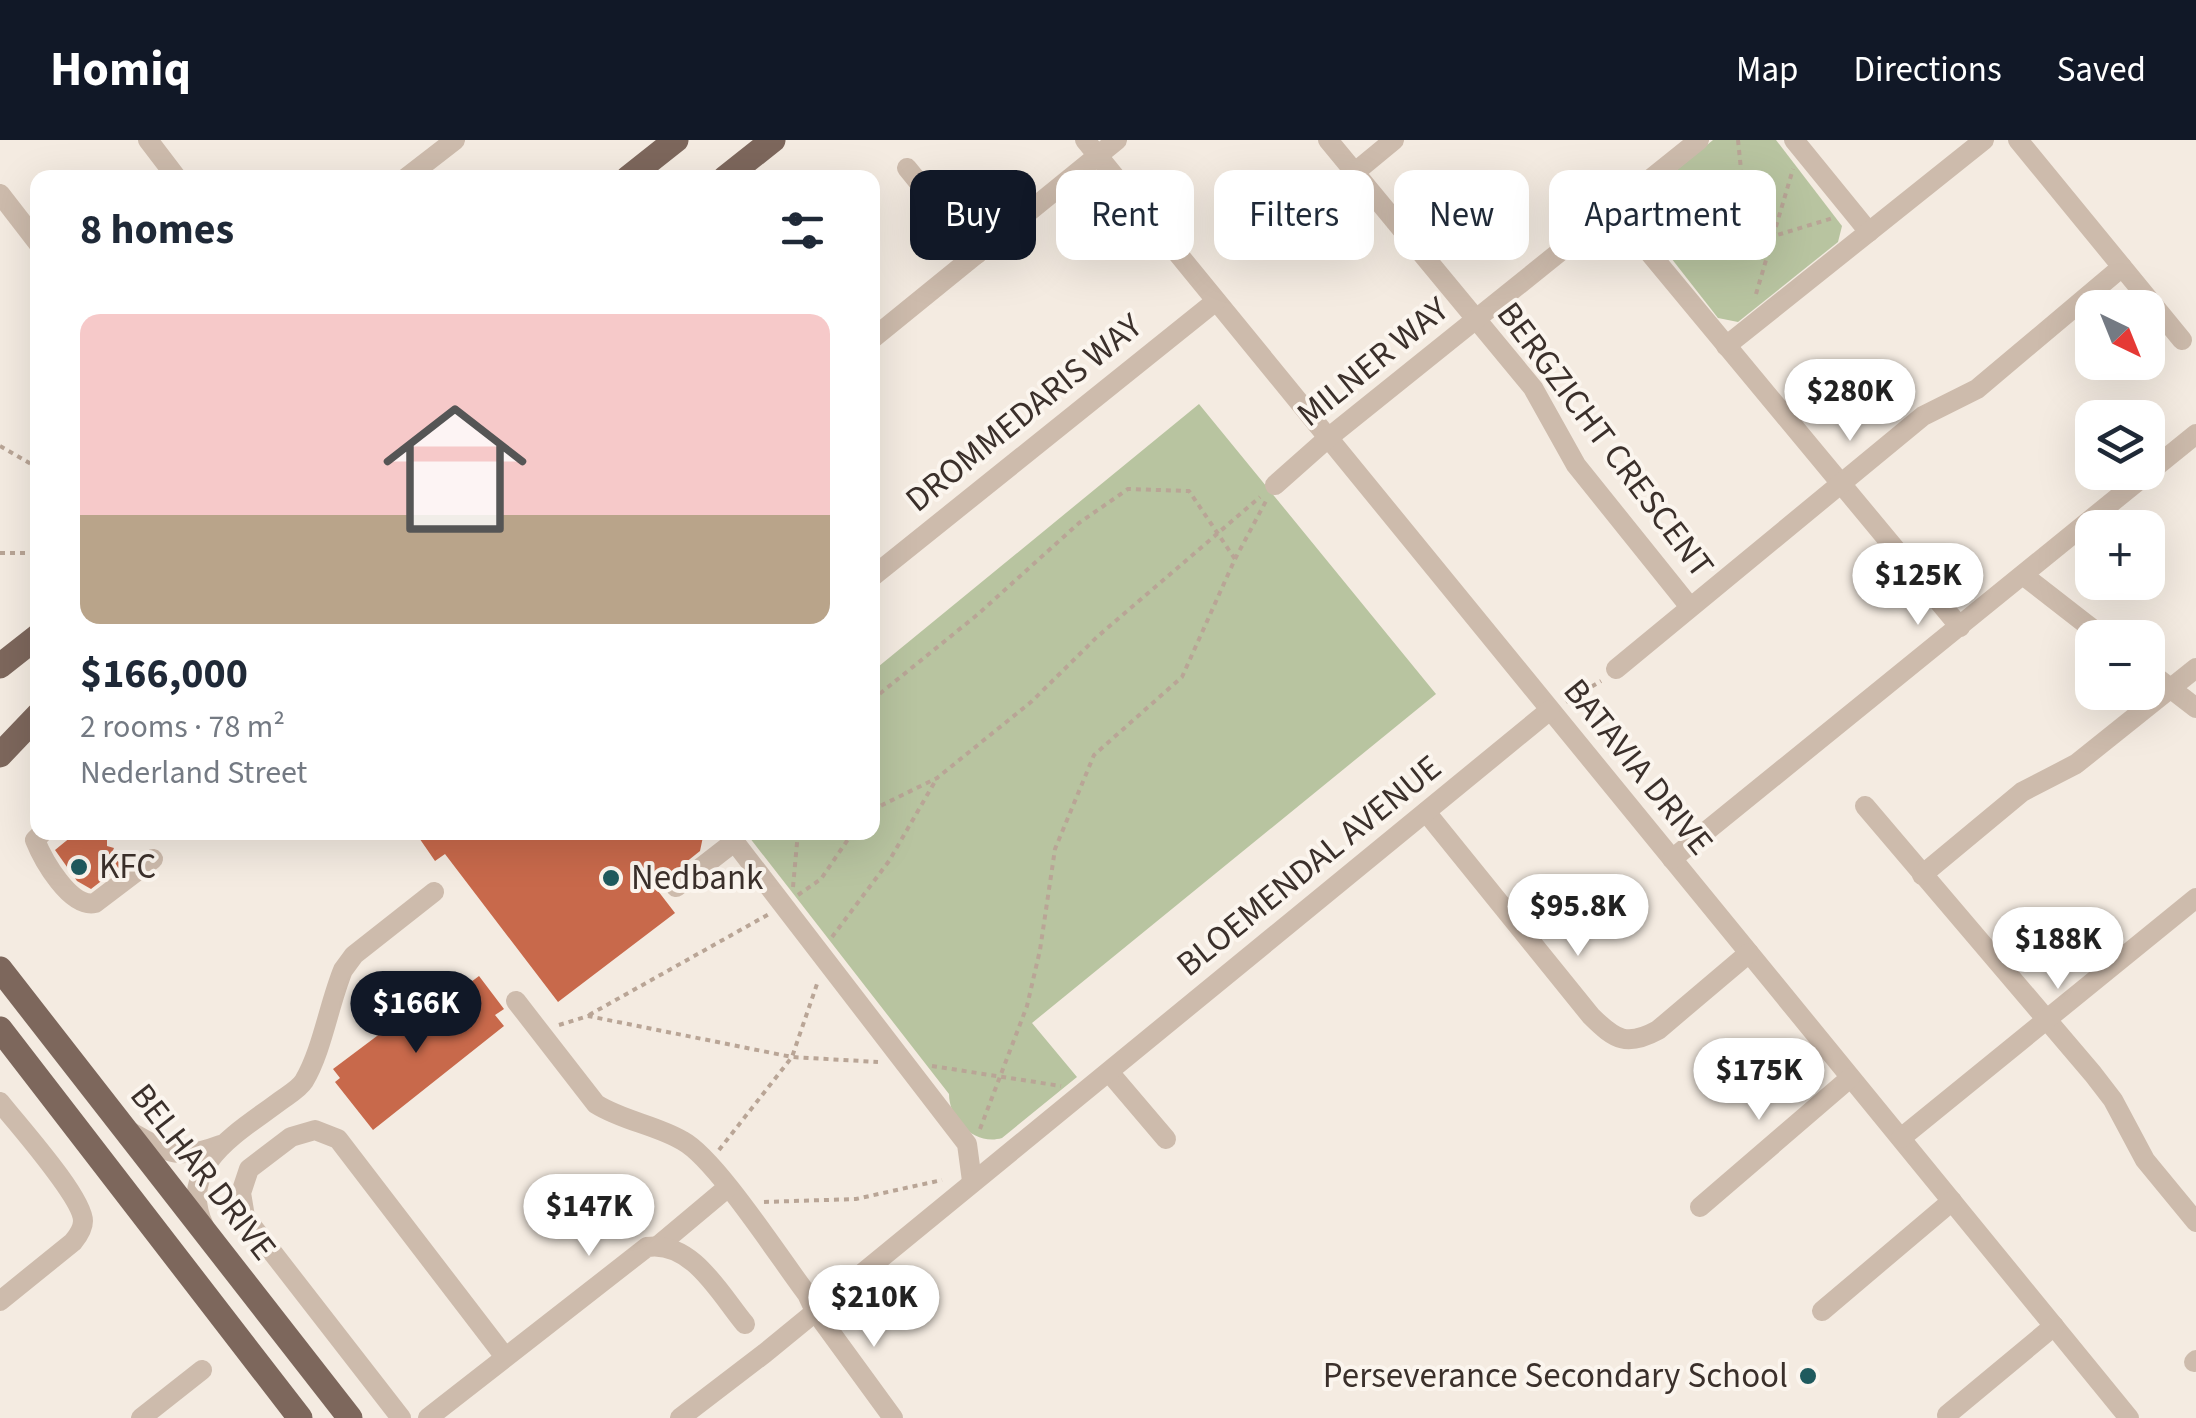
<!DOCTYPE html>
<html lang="en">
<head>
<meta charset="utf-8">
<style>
  body { margin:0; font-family:"Source Sans 3",sans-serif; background:#f6f6f7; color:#1f2937; height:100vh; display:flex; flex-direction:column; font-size:38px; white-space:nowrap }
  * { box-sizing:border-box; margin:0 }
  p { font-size:32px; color:#747a83 }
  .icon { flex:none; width:55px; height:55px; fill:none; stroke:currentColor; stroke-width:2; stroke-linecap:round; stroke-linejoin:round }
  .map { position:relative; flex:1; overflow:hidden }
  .sheet { position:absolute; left:30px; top:30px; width:850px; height:670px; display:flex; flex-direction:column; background:#fff; border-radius:20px; box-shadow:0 10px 40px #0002 }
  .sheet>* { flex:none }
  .top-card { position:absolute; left:910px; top:30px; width:950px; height:90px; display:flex; gap:20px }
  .needle { width:65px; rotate:137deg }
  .controls { position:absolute; left:2075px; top:150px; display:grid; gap:20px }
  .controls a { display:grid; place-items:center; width:90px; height:90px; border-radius:20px; background:#fff; box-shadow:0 10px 40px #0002; font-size:50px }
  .price { position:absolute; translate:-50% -85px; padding:0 22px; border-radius:35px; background:#fff; color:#222; font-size:32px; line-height:65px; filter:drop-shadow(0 2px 5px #0008) }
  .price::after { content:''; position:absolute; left:50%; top:60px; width:30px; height:22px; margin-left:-15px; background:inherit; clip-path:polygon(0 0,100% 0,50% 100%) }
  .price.active { background:#111827; color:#fff }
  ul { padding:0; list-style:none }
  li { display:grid; align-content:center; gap:20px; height:530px; padding:0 50px }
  li span { display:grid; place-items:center; height:310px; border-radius:20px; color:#555 }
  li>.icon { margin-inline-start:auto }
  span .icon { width:180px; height:180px; fill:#fffc; stroke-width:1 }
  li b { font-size:42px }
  h2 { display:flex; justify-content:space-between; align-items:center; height:120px; padding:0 50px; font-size:42px }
  .pill { padding:0 35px; border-radius:20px; background:#fff; box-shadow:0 10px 40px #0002; font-size:35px; line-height:90px }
  .pill.active { background:#111827; color:#fff }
  header { display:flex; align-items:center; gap:60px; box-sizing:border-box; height:140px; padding:0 50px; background:#111827; color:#fff }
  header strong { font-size:48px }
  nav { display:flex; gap:55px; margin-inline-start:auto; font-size:35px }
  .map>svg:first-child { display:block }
  .green { fill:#b8c4a0 }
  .building { fill:#c8694b }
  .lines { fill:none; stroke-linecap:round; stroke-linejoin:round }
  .path { stroke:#b9a596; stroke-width:4; stroke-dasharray:5 5; stroke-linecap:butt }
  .minor { stroke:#cdbbac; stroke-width:20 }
  .major { stroke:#7d675c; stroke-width:25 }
  .poi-dot { fill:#1f5a5e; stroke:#fbf5ee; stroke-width:4 }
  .labels { text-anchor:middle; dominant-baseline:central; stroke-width:8; stroke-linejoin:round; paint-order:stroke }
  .street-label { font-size:35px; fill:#3b302b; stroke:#fbf5ee }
  .poi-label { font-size:35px; fill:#3b302b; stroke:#fbf5ee; text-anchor:start }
</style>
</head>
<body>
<header>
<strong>Homiq</strong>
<nav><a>Map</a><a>Directions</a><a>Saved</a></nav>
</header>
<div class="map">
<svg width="2196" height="1278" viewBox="0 0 2196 1278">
  <rect width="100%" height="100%" fill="#f4ebe1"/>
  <g class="green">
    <path d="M1713 0H1776L1842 86 1838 102 1738 182 1718 178 1639 77V66L1644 57Z"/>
    <path d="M1199 264 1436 554 1032 883 1077 937 1002 998C975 1006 949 980 949 954L746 693 872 692 873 531Z"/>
  </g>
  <g class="building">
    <path d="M77 692H107V706L114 708 111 715 122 725 91 749 77 741 55 710Z"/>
    <path d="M415 692H704L700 711 655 747 675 773 558 862 445 714 435 721Z"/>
    <path d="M479 836 504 869 495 875 504 886 373 990 335 942 340 938 333 929 397 881 411 900 467 860 459 851Z"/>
  </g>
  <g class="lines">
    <g class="path">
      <path d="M1738 0 1743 49 1774 96 1833 78"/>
      <path d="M1756 154 1793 29"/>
      <path d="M0 306 38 328"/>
      <path d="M0 413H38"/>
      <path d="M872 560 977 475 1079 383 1128 349 1189 351 1235 419"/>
      <path d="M1566 562 1601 541"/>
      <path d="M872 670 937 638 1031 562 1097 497 1260 357"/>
      <path d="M793 747 798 692"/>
      <path d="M798 755 821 739 853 692"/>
      <path d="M832 797 889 721 937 638"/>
      <path d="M589 875 769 774"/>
      <path d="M559 885 588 876 792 917 878 922"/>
      <path d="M932 926 1061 946"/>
      <path d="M980 989 1027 866 1040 810 1055 709 1094 615 1182 537 1235 419 1266 361"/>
      <path d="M719 1010 792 917 817 844"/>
      <path d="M764 1062 856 1059 942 1040"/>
    </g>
    <g class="minor">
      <path d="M148 0 177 38"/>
      <path d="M1085 0 2129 1278"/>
      <path d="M1328 0 1533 248 1576 325 1690 467"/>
      <path d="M1794 0 1869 92"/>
      <path d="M2018 0 2182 200"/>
      <path d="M907 28 977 114"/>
      <path d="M1354 33 1394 0"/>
      <path d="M406 38 455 0"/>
      <path d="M0 54 38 103"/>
      <path d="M1614 70 1960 487"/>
      <path d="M872 199 1117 0"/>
      <path d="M1726 206 1984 0"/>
      <path d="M1275 345 1328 298 1699 0"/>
      <path d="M2023 435 2104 498"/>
      <path d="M872 437 1216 161"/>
      <path d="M1616 529 1923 276 1977 249 2122 127"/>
      <path d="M2148 531 2196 568"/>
      <path d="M1865 666 2093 934 2113 960 2145 1020 2196 1082"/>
      <path d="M1426 672 1591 876C1615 900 1627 907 1658 890L1749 813"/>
      <path d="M43 692 35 700C43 720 70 768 95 763L153 719"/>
      <path d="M727 692 967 1004 972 1041"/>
      <path d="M1672 719 2196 294"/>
      <path d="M1922 735 2022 652 2076 624 2196 528"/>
      <path d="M676 747 734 702"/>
      <path d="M516 861 596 964C623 981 656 985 683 1001 716 1019 781 1120 807 1154L815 1171 893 1278"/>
      <path d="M1109 932 1166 999"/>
      <path d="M0 962C17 984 83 1057 83 1081 83 1089 78 1096 73 1102L0 1161"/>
      <path d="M131 992C168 1013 178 1021 220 1005"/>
      <path d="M1901 998 2196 758"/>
      <path d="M1700 1067 1850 938"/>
      <path d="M204 1086C175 1026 239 992 280 961 288 955 299 949 304 941 322 911 329 864 343 830L354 815 434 752"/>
      <path d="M659 1105 727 1048"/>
      <path d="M1822 1171 1952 1061"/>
      <path d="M2194 1222 2196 1220"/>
      <path d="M1947 1275 2054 1186"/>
      <path d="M141 1278 202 1230"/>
      <path d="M401 1278 245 1077 241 1053 249 1029 291 997 315 990 338 999 505 1217"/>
      <path d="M428 1278 647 1107C692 1100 720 1154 745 1184"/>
      <path d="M680 1278 765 1213 1550 570"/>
    </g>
    <g class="major">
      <path d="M628 38 676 0"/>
      <path d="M725 38 773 0"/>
      <path d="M0 526 38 496"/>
      <path d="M0 615 38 575"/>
      <path d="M0 829 350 1278"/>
      <path d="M0 889 300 1278"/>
    </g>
  </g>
  <g class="poi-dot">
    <circle cx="79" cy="727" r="10"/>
    <circle cx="611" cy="738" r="10"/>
    <circle cx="1808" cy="1236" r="10"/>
  </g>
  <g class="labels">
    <g class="street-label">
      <text transform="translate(1373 222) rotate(-39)">MILNER WAY</text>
      <text transform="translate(1024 273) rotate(-39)">DROMMEDARIS WAY</text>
      <text transform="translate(1605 300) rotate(53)">BERGZICHT CRESCENT</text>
      <text transform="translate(1638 627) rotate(51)">BATAVIA DRIVE</text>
      <text transform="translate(1309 726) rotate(-39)">BLOEMENDAL AVENUE</text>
      <text transform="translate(203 1032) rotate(52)">BELHAR DRIVE</text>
    </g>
    <g class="poi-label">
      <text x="99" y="727">KFC</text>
      <text x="631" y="738">Nedbank</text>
      <text x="1788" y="1236" text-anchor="end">Perseverance Secondary School</text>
    </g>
  </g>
</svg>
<div class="controls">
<a><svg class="needle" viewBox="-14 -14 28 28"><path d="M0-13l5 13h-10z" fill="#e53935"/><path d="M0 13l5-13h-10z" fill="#747a83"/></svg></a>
<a><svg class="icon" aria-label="layers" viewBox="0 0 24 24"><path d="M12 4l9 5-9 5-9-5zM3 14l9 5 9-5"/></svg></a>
<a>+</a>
<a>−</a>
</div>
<b class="price" style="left:1850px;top:304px">$280K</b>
<b class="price" style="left:1918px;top:488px">$125K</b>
<b class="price" style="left:1578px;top:819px">$95.8K</b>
<b class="price" style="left:2058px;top:852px">$188K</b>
<b class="price active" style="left:416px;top:916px">$166K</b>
<b class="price" style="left:1759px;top:983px">$175K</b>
<b class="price" style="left:589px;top:1119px">$147K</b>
<b class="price" style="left:874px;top:1210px">$210K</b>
<div class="top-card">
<a class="pill active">Buy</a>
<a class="pill">Rent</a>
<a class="pill">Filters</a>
<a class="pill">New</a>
<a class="pill">Apartment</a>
</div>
<section class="sheet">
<h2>8 homes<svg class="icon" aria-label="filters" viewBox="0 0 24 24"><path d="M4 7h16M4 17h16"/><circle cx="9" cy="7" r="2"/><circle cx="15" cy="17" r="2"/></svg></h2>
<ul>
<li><span style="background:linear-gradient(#f6c9c9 65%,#b9a48a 0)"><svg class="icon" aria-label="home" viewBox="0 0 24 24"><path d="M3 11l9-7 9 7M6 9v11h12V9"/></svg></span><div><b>$166,000</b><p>2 rooms · 78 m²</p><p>Nederland Street</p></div></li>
</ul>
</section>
</div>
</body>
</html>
